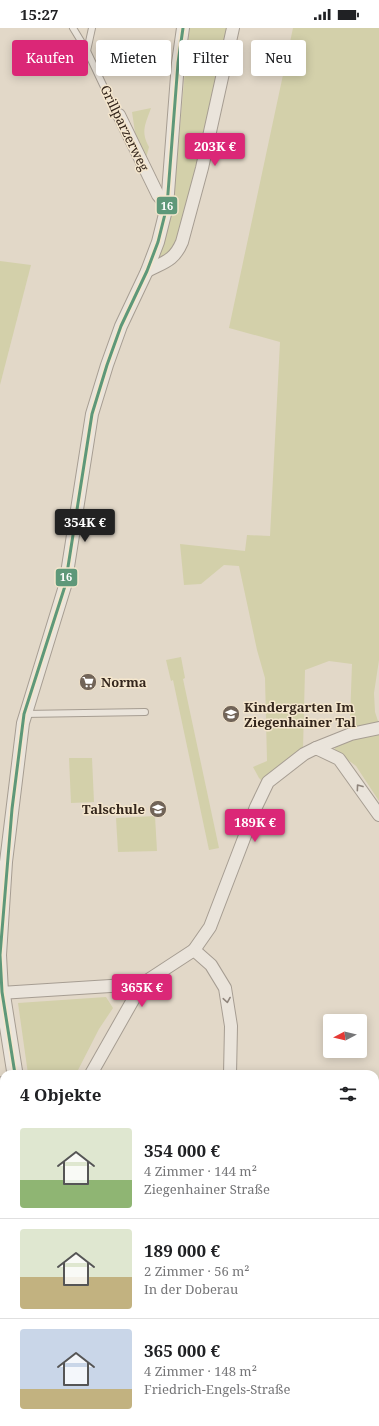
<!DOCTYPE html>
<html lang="de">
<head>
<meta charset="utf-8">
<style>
  body { margin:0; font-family:"Noto Serif",serif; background:#f2f2f2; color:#202124; height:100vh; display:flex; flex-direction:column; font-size:15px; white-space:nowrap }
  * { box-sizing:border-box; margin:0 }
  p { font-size:13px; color:#757577 }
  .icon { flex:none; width:22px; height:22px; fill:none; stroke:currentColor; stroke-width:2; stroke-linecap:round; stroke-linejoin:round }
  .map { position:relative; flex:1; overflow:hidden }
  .panel { position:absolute; left:0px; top:1042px; width:379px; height:356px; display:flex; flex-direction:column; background:#fff; border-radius:12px 12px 0 0; box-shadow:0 2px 10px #0003 }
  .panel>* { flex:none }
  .top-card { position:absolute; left:12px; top:12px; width:355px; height:36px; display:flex; gap:8px }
  .needle { width:26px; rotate:263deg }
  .controls { position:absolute; left:323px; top:986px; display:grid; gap:8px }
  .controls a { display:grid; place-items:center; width:44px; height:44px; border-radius:4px; background:#fff; box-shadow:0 2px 10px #0003; font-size:20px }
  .price { position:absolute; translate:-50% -34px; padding:0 9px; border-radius:4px; background:#db2777; color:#fff; font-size:13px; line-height:26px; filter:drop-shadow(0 1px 2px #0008) }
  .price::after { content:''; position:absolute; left:50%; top:24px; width:12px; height:9px; margin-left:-6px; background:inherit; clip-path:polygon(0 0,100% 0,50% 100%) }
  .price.on { background:#222; color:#fff }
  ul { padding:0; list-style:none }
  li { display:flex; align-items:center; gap:12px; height:100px; padding:0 20px }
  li+li { border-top:1px solid #e0e0e0 }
  li span { display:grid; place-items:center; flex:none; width:112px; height:80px; border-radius:4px; color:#555 }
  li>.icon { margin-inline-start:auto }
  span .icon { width:48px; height:48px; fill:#fffc; stroke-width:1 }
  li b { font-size:17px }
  h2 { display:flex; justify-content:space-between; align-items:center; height:48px; padding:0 20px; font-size:17px }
  .pill { padding:0 14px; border-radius:4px; background:#fff; box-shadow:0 2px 10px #0003; font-size:14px; line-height:36px }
  .pill.on { background:#db2777; color:#fff }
  .status { display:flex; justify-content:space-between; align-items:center; height:28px; padding:0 20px; background:#fff; direction:ltr }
  .status svg { height:11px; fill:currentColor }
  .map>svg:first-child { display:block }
  .green { fill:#d3d0aa }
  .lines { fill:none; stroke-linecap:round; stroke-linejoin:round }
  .service-casing { stroke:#a69d92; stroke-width:8 }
  .minor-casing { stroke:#a69d92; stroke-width:14 }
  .tertiary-casing { stroke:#a69d92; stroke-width:17 }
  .service { stroke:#eae4db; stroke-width:6 }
  .minor { stroke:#eae4db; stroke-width:12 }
  .tertiary { stroke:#eae4db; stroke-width:15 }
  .bus-1-casing { stroke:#f4e6cd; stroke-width:6 }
  .bus-1 { stroke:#5e9879; stroke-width:3 }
  .oneway { stroke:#8f857c }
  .labels { text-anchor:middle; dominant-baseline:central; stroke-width:3; stroke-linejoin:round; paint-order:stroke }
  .street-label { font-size:13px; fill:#34261c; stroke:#f4e6cd }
  .poi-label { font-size:13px; font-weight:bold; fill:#34261c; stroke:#f4e6cd; text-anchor:start }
  .line-badge { stroke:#f4e6cd; stroke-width:1.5 }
  .badge-label { font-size:11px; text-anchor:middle; font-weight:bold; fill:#fff }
</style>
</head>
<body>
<div class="status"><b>15:27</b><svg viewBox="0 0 49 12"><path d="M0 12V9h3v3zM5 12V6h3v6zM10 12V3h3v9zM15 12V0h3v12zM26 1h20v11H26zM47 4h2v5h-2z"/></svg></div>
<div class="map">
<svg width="379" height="1398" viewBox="0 0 379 1398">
  <rect width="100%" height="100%" fill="#e2d8c8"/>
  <g class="green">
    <path d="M190 0H230L199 139 175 222 159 232 173 178 186 31Z"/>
    <path d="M293 0H379V632L374 665 375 684 379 696 351 702 350 692 352 636 329 633 305 642 303 722C286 729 275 740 264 755L259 750 253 739 267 733 265 650 257 622 239 538 224 537 201 556 184 557 180 516 245 523 247 507 270 508 280 314 229 300Z"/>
    <path d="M151 80C146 95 140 103 149 119L146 130 136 111 132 84Z"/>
    <path d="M0 233 31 237 0 357Z"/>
    <path d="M181 629 185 650 183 651 219 820 209 822 173 652 171 653 166 632Z"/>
    <path d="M379 705V773L356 738 335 722V718L339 714Z"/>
    <path d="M69 730H92L94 774 71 775Z"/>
    <path d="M155 788 157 823 118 824 116 790Z"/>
    <path d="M106 969 113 980 99 1001 76 1046H28L18 975Z"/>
  </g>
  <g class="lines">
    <defs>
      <g id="service">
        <path d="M73 0 87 23 112 76 119 87"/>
        <path d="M87 23 92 0"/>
        <path d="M24 686 145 684"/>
        <path d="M0 1053 4 1051"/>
      </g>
      <g id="minor">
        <path d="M119 87 158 167 167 178"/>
        <path d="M147 243C164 234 174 233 182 214L202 140 233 0"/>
        <path d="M316 720 351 706 379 700"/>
        <path d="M194 922 210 899 256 779 268 754 304 726 316 720 339 731 379 787"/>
        <path d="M2 964 0 927 6 834 23 695 65 558 92 386 107 337 121 298 147 243 158 214 167 178 178 35 183 0"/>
        <path d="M0 965 142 956"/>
        <path d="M91 1046 142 956 194 922 211 937 225 960 231 998 230 1046"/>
        <path d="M375 1133 379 1128"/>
        <path d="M133 1398 134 1394"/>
        <path d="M290 1398 291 1394"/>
      </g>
      <g id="tertiary">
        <path d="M2 964 15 1046"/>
        <path d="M0 1229 4 1220"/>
      </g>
    </defs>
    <use href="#service" class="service-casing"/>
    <use href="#minor" class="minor-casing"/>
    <use href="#tertiary" class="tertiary-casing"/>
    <use href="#service" class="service"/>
    <use href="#minor" class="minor"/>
    <use href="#tertiary" class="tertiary"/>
    <defs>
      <path id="bus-1" d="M15 1046 2 964 0 927 12 781 24 686 65 558 92 386 107 337 121 298 147 243 158 214 167 178 178 35 183 0"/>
    </defs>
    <use href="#bus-1" class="bus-1-casing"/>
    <use href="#bus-1" class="bus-1"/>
  </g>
  <defs><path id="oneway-chevron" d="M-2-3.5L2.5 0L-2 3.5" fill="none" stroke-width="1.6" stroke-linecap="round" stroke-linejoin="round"/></defs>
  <g class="oneway">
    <use href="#oneway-chevron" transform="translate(359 759) rotate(-126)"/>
    <use href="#oneway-chevron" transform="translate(227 972) rotate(81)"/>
  </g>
  <defs>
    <symbol id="supermarket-disc" viewBox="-11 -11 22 22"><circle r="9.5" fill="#716458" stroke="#f4e6cd"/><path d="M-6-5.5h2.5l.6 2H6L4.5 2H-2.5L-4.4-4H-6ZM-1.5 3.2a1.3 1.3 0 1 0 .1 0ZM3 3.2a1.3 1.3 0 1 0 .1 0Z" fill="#fff"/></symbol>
    <symbol id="school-disc" viewBox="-11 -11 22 22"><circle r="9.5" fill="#716458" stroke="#f4e6cd"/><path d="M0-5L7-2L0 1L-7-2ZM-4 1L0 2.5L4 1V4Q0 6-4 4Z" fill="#fff"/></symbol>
  </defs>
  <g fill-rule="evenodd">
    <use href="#supermarket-disc" x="78" y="644" width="20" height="20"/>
    <use href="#school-disc" x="221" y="676" width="20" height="20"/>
    <use href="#school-disc" x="148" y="771" width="20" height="20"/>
  </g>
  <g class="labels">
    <g class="street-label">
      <text transform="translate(125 100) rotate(64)">Grillparzerweg</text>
    </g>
    <g class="poi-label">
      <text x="101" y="654">Norma</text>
      <text x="244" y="679">Kindergarten Im<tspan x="244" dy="15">Ziegenhainer Tal</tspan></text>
      <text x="145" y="781" text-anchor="end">Talschule</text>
    </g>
  </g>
  <g class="line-badge">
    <rect x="156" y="168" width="22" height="19" rx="4" fill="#5e9879"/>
    <rect x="55" y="540" width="23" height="19" rx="4" fill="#5e9879"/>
  </g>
  <g class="badge-label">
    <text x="167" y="182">16</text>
    <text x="66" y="553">16</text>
  </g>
</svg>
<div class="controls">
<a><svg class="needle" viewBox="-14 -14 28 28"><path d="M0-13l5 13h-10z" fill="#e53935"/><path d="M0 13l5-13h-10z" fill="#757577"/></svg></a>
</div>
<b class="price" style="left:215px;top:139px">203K €</b>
<b class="price on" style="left:85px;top:515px">354K €</b>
<b class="price" style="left:255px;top:815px">189K €</b>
<b class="price" style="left:142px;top:980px">365K €</b>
<div class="top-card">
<a class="pill on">Kaufen</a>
<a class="pill">Mieten</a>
<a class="pill">Filter</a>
<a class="pill">Neu</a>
</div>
<section class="panel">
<h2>4 Objekte<svg class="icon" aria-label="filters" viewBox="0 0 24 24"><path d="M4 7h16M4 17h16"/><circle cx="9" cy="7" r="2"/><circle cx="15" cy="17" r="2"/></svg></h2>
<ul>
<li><span style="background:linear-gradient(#dfe7d0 65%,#8fb573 0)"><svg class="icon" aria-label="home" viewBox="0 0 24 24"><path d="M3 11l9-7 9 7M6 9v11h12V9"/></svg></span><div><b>354 000 €</b><p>4 Zimmer · 144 m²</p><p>Ziegenhainer Straße</p></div></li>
<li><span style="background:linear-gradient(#dfe7d0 60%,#c2b280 0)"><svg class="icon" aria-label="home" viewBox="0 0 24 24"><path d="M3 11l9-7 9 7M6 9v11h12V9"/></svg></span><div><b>189 000 €</b><p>2 Zimmer · 56 m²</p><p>In der Doberau</p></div></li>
<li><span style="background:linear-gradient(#c9d6e8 75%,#c2b280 0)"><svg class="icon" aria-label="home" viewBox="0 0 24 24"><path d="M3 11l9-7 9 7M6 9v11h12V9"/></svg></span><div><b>365 000 €</b><p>4 Zimmer · 148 m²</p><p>Friedrich-Engels-Straße</p></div></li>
</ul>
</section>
</div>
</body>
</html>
